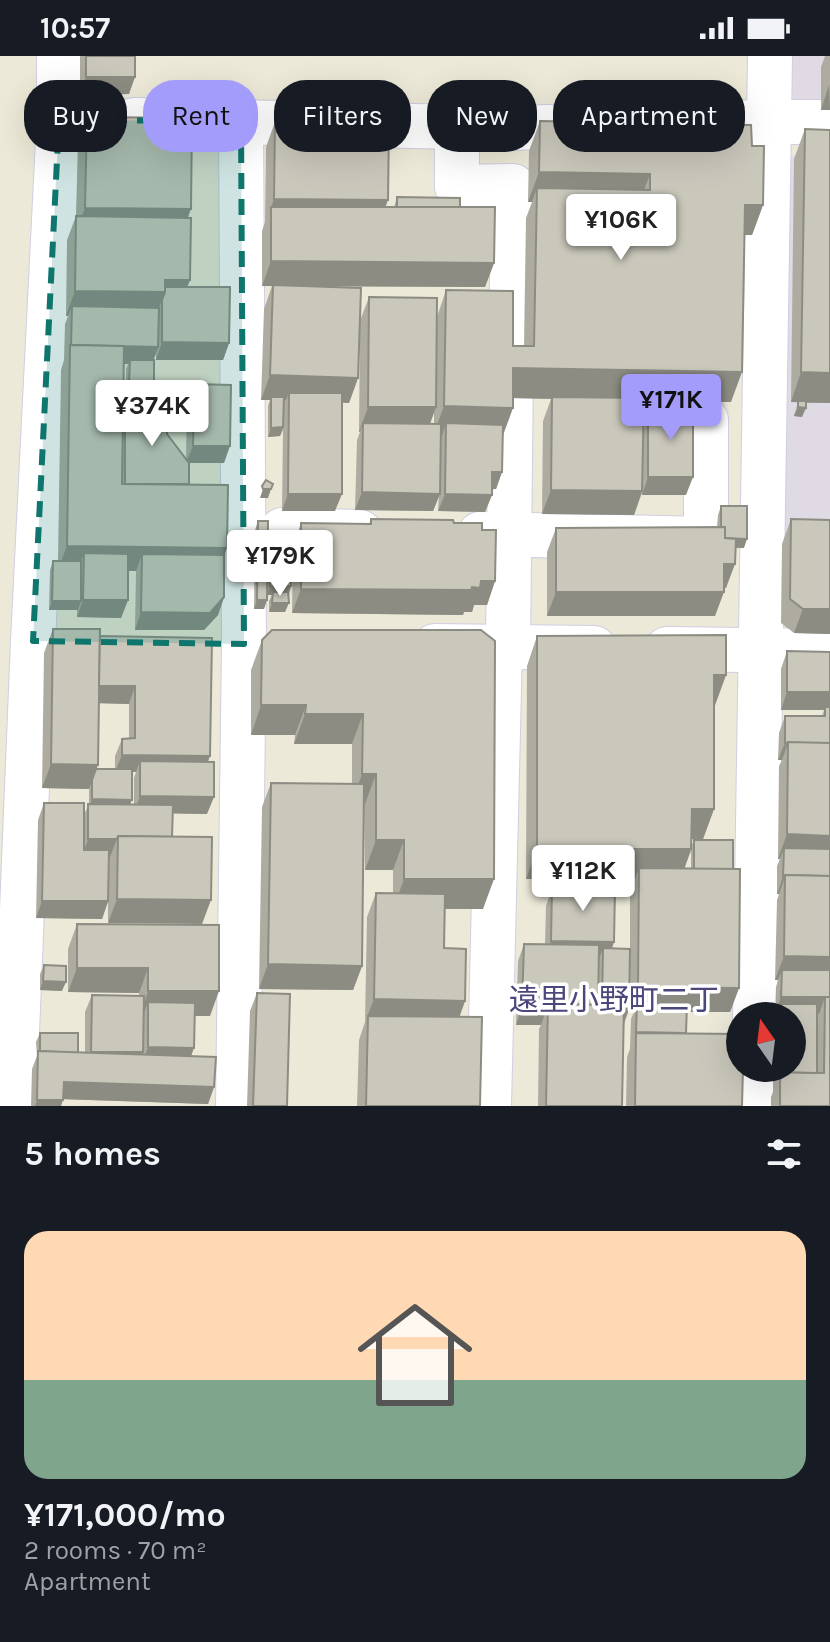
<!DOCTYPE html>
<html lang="en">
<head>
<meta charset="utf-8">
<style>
  body { margin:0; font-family:Karla,"Noto Sans JP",sans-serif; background:#242831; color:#f1f3f6; height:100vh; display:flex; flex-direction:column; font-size:30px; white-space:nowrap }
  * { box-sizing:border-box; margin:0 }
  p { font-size:26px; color:#9ea1a6 }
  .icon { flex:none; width:44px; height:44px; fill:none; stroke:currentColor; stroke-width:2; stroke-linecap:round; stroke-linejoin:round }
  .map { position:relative; height:1050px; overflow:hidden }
  .panel { display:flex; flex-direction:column; background:#171b24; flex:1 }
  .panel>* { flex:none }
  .hud { position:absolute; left:24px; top:24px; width:782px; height:72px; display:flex; gap:16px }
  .needle { width:52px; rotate:346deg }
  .buttons { position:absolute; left:726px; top:946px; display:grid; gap:16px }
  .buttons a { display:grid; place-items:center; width:80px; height:80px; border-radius:50%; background:#171b24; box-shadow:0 8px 32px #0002; font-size:40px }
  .price { position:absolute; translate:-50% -68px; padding:0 18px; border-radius:8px; background:#fff; color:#222; font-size:26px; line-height:52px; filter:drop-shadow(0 2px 4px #0008) }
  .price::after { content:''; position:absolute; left:50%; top:48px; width:24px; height:18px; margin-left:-12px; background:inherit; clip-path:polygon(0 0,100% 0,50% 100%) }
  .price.on { background:#a49cfa; color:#111 }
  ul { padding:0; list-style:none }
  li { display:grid; align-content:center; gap:16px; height:424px; padding:0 24px }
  li span { display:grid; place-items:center; height:248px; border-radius:24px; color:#555 }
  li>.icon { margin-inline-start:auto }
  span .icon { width:144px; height:144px; fill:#fffc; stroke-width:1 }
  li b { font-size:34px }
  h2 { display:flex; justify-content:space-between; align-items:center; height:96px; padding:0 24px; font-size:34px }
  .pill { padding:0 28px; border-radius:32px; background:#171b24; box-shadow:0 8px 32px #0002; font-size:28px; line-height:72px }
  .pill.on { background:#a49cfa; color:#111 }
  .status { display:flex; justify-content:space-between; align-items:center; height:56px; padding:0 40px; background:#171b24; direction:ltr }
  .status svg { height:22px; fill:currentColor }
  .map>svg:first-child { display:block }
  .industrial { fill:#dfdae3 }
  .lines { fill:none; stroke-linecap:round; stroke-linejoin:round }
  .minor-casing { stroke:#d0cee2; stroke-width:46 }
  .minor { stroke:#fff; stroke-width:44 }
  .wall { fill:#aeaca1; fill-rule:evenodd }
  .shaded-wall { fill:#8d8c83 }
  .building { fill:#cac8bb; stroke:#8d8c83; stroke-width:2 }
  .marked { fill:#0f766e; fill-opacity:0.2; stroke:#0f766e; stroke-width:6; stroke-dasharray:16 10; stroke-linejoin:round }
  .labels { text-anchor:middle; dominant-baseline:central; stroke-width:7; stroke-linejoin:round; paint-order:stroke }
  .neighbourhood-label { font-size:30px; fill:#4b467b; stroke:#fff }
</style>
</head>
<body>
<div class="status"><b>10:57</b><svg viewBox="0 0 49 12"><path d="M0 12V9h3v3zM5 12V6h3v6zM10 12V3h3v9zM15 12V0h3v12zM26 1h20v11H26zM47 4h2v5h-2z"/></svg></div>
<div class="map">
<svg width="830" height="1050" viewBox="0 0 830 1050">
  <rect width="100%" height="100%" fill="#ece9d8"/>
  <g class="industrial">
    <path d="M790 0H830V61L789 53Z"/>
    <path d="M798 97 830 98V479L777 478 786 105Z"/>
  </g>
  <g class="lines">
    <defs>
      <g id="minor">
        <path d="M134 64 506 72 768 66H830"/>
        <path d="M457 71V131L513 130 508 591"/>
        <path d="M282 474 360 476"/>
        <path d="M480 478 706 483V364"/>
        <path d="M435 590 594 592"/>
        <path d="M667 593 830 595"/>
        <path d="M755 960 770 0"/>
        <path d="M14 1050 33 585 59 64V0"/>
        <path d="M238 1050 244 588 241 65"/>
        <path d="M489 1050 500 591"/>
        <path d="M754 1050V1012"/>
      </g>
    </defs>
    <use href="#minor" class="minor-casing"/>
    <use href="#minor" class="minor"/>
  </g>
  <g class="wall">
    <path d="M80 0H135L129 38 80 39Z"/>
    <path d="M825 0H830V54H821V11Z"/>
    <path d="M87 61 188 161 187 231 229 287 223 304H156V298L153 304 154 328 151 337H126V313L128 308H124L123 352 125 349 167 378 186 403 187 345 194 328 224 407H189V429L224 499V541L218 559 204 574H135L136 515H128V544L121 562 77 561V554H49L50 514 53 505H58L61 314 64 304 65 268 68 260H66L67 184 76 160 78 85Z"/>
    <path d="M540 65 752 90 763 149 752 179H744L731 346 644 344 643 376 648 363 656 362 661 348 686 439H642V437L634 459 542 458 543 365 551 343 513 342 503 377 502 416 496 433H492V439L485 456 438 455 439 440 433 455 355 454 357 384 360 376H359L360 265 369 241 437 261 446 234 513 290H524L526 162 532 146H528L529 95ZM434 356V368H430Z"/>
    <path d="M275 66 385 151H394L397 141 460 151 494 207 485 231 306 230 358 322 349 347 342 346 335 455H282L283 374 280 380 268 381V350L270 344H261L264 253 272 230H262V175L265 166 266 91Z"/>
    <path d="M805 73 830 74V347H806L802 361 794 360 798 346H791L794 103Z"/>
    <path d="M721 450 744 492H735L726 532H724L715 560H547V496L556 472 717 471 718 459Z"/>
    <path d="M371 463 454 467 482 474 495 525 487 549H474L472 556H464L463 559 292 557 293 491 301 467 369 468Z"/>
    <path d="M791 463 830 464V578L794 577 781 567 782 488Z"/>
    <path d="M258 465 267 492 271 483 291 530 285 556H269V545L272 539H267V544L264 553H254L255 474Z"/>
    <path d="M53 573 100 580 208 706 207 758 173 757 108 867V846L102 863 36 862 38 764 44 747 84 759 89 748V733L42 732 44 597ZM99 647 129 648V683H122L115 700V713H96L98 709ZM132 716H136L134 722V749H130Z"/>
    <path d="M481 574 483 853H444V892L465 945 460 960 480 1050H357L359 984 365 966 367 861 376 837H393V814H365L364 748 362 910 353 934 259 933 262 751 271 727 352 728V688H294L295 679H251V614L262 584Z"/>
    <path d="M537 580 726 619 715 649H714V753L703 783H692L691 791 694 784 733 813 739 932 730 956H687L686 977 742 1050H626L627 1001 630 993 631 963 634 956H630V935L629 953 624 968 622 1050H538L539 973 541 969H516L518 905 524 888H545L546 850 552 832 570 833 574 823H526L527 610ZM691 795V813L684 812ZM603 823H635L630 837V893L612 892 614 886 603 833Z"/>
    <path d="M787 595 830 596V1050H771V1041L773 1036V1012H792V960H775L776 931 778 924H775L777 844 779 838H777V810L780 803H778L779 710 782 704H778L779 677 785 660H822L824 654H781V613Z"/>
    <path d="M77 868 219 869 210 960H194L191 1001 214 1031 208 1048 63 1043 61 1050H31L32 1013 37 1000 36 986 40 977 78 997H85V956L92 939 139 940V937L68 936V893Z"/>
    <path d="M44 909 62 935 40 934V918Z"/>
    <path d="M257 937 287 1050H247L250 955Z"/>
  </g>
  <g class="shaded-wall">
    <path d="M86 21H135L129 38 80 39Z"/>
    <path d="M829 29 830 54H821Z"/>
    <path d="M539 116 650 118 639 148 537 132 532 146H528Z"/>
    <path d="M274 143 388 144 379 169 271 152Z"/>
    <path d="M745 149H763L752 179H734Z"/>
    <path d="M85 152 191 153 182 177 76 176Z"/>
    <path d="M271 205 494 207 485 231 262 230Z"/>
    <path d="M165 224H190L181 248 162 244 156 260 72 250 68 260H66L75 235Z"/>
    <path d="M162 286 229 287 223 304H156Z"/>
    <path d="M71 289 158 291 152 308 130 304 128 308 70 307Z"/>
    <path d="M513 312 742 316 731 346 502 342Z"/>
    <path d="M801 316 830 317V347L791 346Z"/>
    <path d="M270 319 358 322 349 347 289 345V337L286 344H261Z"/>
    <path d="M129 328H154L151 337H126Z"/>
    <path d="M444 350 513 352 502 382 446 367 442 380H433Z"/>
    <path d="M368 351H436L427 376 363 367 360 376H359Z"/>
    <path d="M798 351 806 352 802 361 794 360Z"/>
    <path d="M283 371 280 380 268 381 271 372Z"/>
    <path d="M193 390H230L224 407H186Z"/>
    <path d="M492 416H502L496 433 486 434Z"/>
    <path d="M648 421H693L686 439H642Z"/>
    <path d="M263 433H271L268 442H260Z"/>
    <path d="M551 434 642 435 634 459 542 458Z"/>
    <path d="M362 436 440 438 433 455 355 454Z"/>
    <path d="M288 438H342L335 455H282Z"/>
    <path d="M445 438 492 439 485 456 438 455Z"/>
    <path d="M720 482 747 483 744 492 717 491Z"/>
    <path d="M67 490 227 492 218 516 142 498 136 515H84V497L78 515 58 514Z"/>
    <path d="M724 508H735L726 532H715Z"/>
    <path d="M481 525H495L487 549H474L472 556H464L463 559 292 557 301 533 472 531Z"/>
    <path d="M270 530H291L288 539 273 536 272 539H267Z"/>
    <path d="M556 536H724L715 560H547Z"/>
    <path d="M224 541 218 559 204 574H135L141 556Z"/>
    <path d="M83 544H128L121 562 77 561Z"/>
    <path d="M257 544H267L264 553H254Z"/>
    <path d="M52 545H81L78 554H49Z"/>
    <path d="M272 547H289L285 556H269Z"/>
    <path d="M803 553H830V578L794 577Z"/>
    <path d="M714 619H726L715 649H703Z"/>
    <path d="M96 630H135L129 648 90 647Z"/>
    <path d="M787 636H830V654L825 651 824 654H781Z"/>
    <path d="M261 649H306L295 679H251Z"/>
    <path d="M305 658H363L352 688H294Z"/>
    <path d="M785 687H788L782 704H778Z"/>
    <path d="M122 699 210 700 204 717 140 705 136 716H115Z"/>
    <path d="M51 708 98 709 89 733 42 732Z"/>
    <path d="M362 718H376L365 748H351Z"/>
    <path d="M140 740 214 741 207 758 134 757Z"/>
    <path d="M92 743 132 744 128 753 89 752Z"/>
    <path d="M692 753H714L703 783H681Z"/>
    <path d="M787 778 830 780V804L784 792 780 803H778Z"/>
    <path d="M88 783H117L110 801 82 800Z"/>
    <path d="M376 784H404L393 814H365Z"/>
    <path d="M537 793H691L681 823 639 812 635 823H526Z"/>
    <path d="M783 821H785L779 838H777Z"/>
    <path d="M404 823H494L483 853H393Z"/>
    <path d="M117 843 211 844 202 868 108 867Z"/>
    <path d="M42 845H108L102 863 36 862Z"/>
    <path d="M551 885 614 886 608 903 603 892 599 903 545 902Z"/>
    <path d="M784 900 830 901V925L782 914 778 924H775Z"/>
    <path d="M268 908 362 910 353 934 259 933Z"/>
    <path d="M77 912H148L139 937 68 936Z"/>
    <path d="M43 925 66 926 62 935 40 934Z"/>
    <path d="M638 931 739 932 730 956H637V946L634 956H630Z"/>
    <path d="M148 935H219L210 960H148V946L143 960H140Z"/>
    <path d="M781 941H825L819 958H779V948L775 958Z"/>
    <path d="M374 943 465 945 456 969 367 961Z"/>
    <path d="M522 951 547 952 541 969H516Z"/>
    <path d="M602 952 629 953 623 970Z"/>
    <path d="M148 991 194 992 188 1009H142Z"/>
    <path d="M91 996H143L137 1014 85 1013Z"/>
    <path d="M64 1026 214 1031 208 1048 58 1043Z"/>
    <path d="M37 1044H63L61 1050H35Z"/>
  </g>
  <g class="building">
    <rect x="86" y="0" width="49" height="21"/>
    <path d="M87 61 192 62 191 153 85 152Z"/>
    <path d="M540 65 751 69 752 90H764L763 149H745L742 316 513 312V352L444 350 446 234 513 235V290H534L537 132 650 134V118L539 116Z"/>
    <path d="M275 66 389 68 388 144 274 143Z"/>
    <path d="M805 73 830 74V317L801 316Z"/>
    <path d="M397 141 460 142V151H397Z"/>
    <path d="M271 151H495L494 207 271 205Z"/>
    <path d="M76 160 191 162 190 224H165V236L75 235Z"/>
    <path d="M273 229 361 232 358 322 270 319Z"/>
    <path d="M165 231H230L229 287 162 286V244L165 236Z"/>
    <path d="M369 241 437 242 436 351H368Z"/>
    <path d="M72 250 159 252 158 291 71 289Z"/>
    <path d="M70 289 124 290 122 428 228 429 227 492 67 490Z"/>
    <path d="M130 304H154V328H129Z"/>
    <path d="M194 328 231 329 230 390H193Z"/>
    <path d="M289 337H342V438H288Z"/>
    <path d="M271 341H284L283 371 271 372Z"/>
    <path d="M552 341 644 342 642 435 551 434Z"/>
    <path d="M798 345H806V352L798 351Z"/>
    <path d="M167 348V378L189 407V428H125V349Z"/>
    <path d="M661 348H693V421H648V363L661 362Z"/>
    <path d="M363 367 441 368 440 438 362 436Z"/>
    <path d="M446 367 503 369 502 416H492V439L445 438Z"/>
    <path d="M266 424 273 428 271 433H263L262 430Z"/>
    <path d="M721 450H747V483L725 482V471H721Z"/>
    <path d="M371 463 453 464 454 467H482V474H496L495 525H481L480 532 472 531 471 534 301 533V467L371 468Z"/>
    <path d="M791 463 830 464V553H803L790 543Z"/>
    <path d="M258 465H268L267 544H257Z"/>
    <path d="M725 471V482L736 483 735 508H724V536H556V472Z"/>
    <path d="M271 483H292L291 530H270Z"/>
    <path d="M84 497 128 498V544H83Z"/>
    <path d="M142 498 224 499V541L210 557 141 556Z"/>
    <path d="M53 505H81V545H52Z"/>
    <path d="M273 536H288L289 547H272Z"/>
    <path d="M53 573H100L98 709 51 708Z"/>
    <path d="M272 574H481L495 585 494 823H404V784H376V718H362L363 658H305L306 649H261L262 584Z"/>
    <path d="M726 579V619H714V753H692L691 793H537V580Z"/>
    <path d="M100 580 212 582 210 700 122 699V683L135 682V630H99Z"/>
    <path d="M787 595 830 596V636H787Z"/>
    <path d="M825 651H830V687H785V660H825Z"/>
    <path d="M788 686 830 687V780L787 778Z"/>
    <path d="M140 705 214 706V741L140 740Z"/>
    <path d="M96 713H132V744L92 743V724Z"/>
    <path d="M271 727 364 728 362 910 268 908Z"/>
    <path d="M44 747H84V794H109L108 845H42Z"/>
    <path d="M88 748 173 749 172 781 118 780 117 783H88Z"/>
    <path d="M118 780 212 781 211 844 117 843Z"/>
    <rect x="694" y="784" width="39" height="29"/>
    <path d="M784 792 830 793V820L785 819V821H783Z"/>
    <path d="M639 812 740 813 739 932 638 931Z"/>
    <path d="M785 819 830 820V901L784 900Z"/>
    <path d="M574 823H603V833H615L614 886 551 885 552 832 573 833Z"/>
    <path d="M376 837 445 838 444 892 466 893 465 945 374 943Z"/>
    <path d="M77 868 219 869V935H148V912H77Z"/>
    <path d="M524 888 599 889 598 949 548 948 547 952 522 951Z"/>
    <path d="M603 892 630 893 629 953H624V949H602Z"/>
    <path d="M44 909 66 910V926L43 925Z"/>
    <path d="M782 914H830V941H781Z"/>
    <path d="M257 937 290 938 287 1050H253Z"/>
    <path d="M92 939 144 940 143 996H91Z"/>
    <path d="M825 941H830V1050H780V1016L824 1017Z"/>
    <path d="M148 946 195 947 194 992 148 991Z"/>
    <path d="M637 946 687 948 686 977 636 976Z"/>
    <path d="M548 948 624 949 622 1050H546Z"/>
    <path d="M779 948H817V1017L780 1016V1019V1012H792V960H779Z"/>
    <path d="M368 960 482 961 480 1050H366Z"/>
    <path d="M40 977H78V997L40 995Z"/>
    <path d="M636 977 740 978V1012H743L742 1050H635Z"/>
    <path d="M38 995 216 1001 214 1031 64 1026 63 1044H37Z"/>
  </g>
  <path class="marked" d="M59 64 241 65 244 588 33 585Z"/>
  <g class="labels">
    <g class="neighbourhood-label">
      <text x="614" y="944">遠里小野町二丁</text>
    </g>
  </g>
</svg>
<div class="buttons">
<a><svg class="needle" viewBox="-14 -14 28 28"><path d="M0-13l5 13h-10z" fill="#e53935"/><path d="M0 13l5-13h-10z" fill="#9ea1a6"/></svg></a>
</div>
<b class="price" style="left:621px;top:206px">¥106K</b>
<b class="price on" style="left:671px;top:386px">¥171K</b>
<b class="price" style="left:152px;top:392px">¥374K</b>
<b class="price" style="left:280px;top:542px">¥179K</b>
<b class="price" style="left:583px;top:857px">¥112K</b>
<div class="hud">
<a class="pill">Buy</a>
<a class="pill on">Rent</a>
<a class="pill">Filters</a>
<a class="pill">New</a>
<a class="pill">Apartment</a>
</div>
</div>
<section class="panel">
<h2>5 homes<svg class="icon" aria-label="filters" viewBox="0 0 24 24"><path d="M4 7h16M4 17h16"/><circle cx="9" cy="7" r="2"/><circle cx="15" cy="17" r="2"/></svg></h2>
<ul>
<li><span style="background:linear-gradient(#ffd9b3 60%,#7fa58c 0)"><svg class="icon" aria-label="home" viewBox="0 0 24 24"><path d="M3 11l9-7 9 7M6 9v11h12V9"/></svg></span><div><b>¥171,000/mo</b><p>2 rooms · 70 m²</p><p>Apartment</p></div></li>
</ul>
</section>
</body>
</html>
